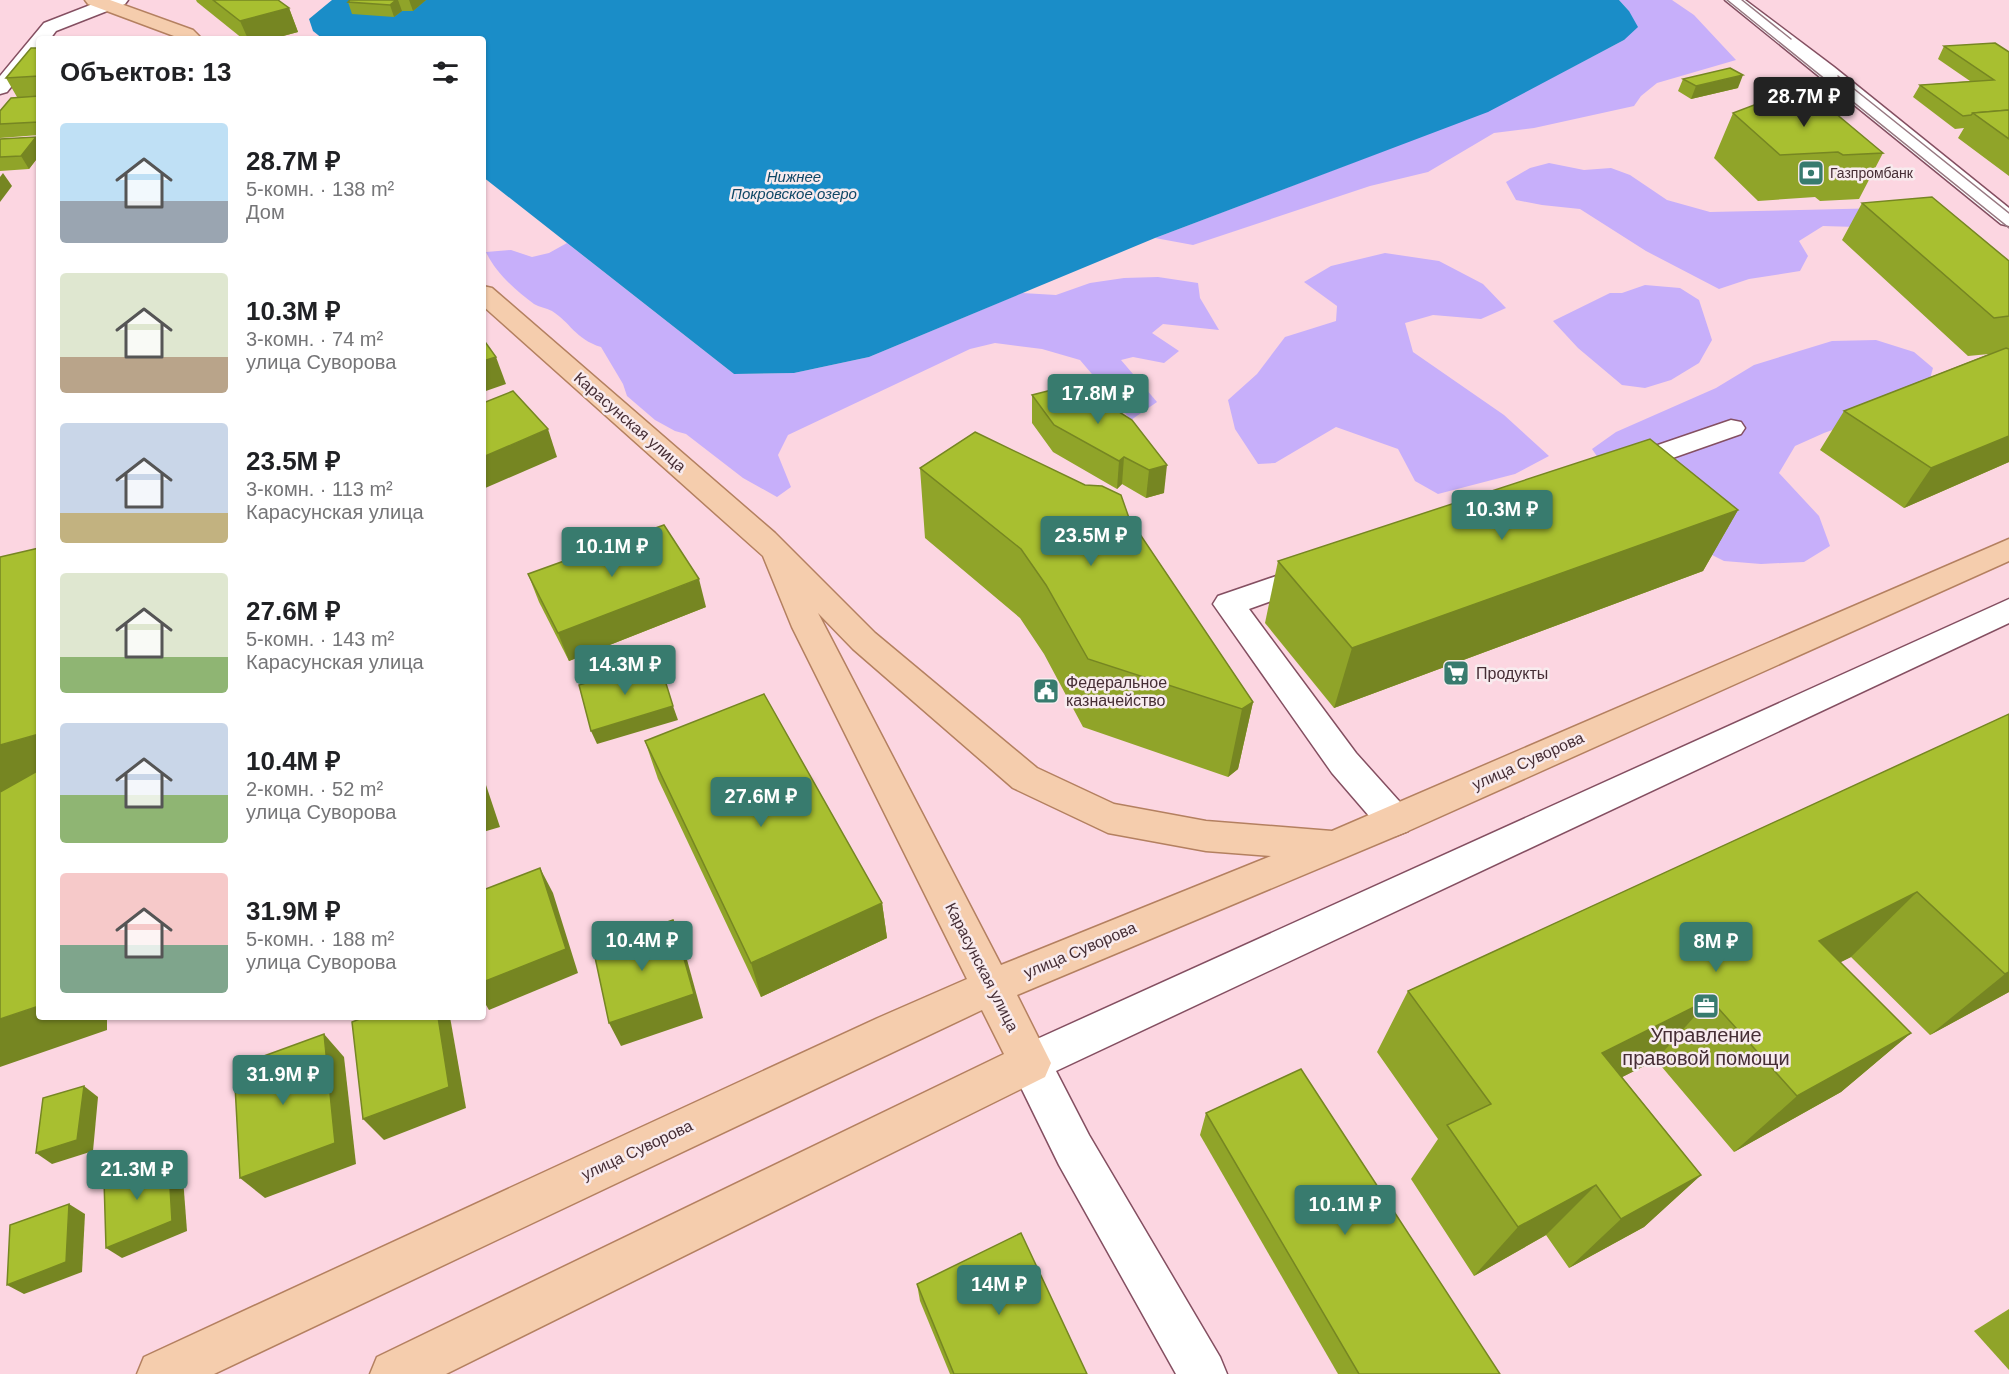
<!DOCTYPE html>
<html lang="ru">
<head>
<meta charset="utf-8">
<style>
  body { margin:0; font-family:Arial,sans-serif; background:#f6f6f6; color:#202124; height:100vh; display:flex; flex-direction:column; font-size:22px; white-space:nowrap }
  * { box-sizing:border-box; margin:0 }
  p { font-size:20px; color:#757577 }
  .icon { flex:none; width:33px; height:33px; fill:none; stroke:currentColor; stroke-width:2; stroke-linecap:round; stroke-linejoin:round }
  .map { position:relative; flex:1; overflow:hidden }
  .sheet { position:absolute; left:36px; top:36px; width:450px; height:984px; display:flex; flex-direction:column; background:#fff; border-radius:6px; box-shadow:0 2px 4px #0004 }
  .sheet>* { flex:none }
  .price { position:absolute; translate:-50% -51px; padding:0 14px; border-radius:6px; background:#387b6e; color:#fff; font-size:20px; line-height:39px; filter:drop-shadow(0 2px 3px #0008) }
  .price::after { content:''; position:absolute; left:50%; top:36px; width:18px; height:14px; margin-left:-9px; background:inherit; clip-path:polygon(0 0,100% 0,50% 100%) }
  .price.on { background:#222; color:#fff }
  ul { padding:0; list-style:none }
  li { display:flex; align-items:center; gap:18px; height:150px; padding:0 24px }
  li span { display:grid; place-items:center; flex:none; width:168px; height:120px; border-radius:6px; color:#555 }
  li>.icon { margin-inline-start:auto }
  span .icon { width:72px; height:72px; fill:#fffc; stroke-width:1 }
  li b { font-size:26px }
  h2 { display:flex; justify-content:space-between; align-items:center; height:72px; padding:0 24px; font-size:26px }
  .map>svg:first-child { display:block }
  .green { fill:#c7affa }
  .water { fill:#1a8dc8 }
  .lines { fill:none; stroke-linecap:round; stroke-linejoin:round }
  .minor-casing { stroke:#844f61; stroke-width:3 }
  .major-casing { stroke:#b48060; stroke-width:3 }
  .minor { fill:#fff; fill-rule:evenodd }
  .major { fill:#f5cdad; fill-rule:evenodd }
  .tram { stroke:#987982; stroke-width:1.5 }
  .wall { fill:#90a429 }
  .shaded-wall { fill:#768622 }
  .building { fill:#a8bf30; stroke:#768622; stroke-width:1.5 }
  .labels { text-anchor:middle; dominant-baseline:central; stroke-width:5; stroke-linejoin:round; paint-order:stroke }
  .far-poi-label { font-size:14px; fill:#462e35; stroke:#f8ebee; text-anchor:start }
  .far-water-label { font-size:15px; font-style:italic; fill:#0f4766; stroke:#f8ebee }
  .street-label { font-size:16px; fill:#462e35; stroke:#f8ebee }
  .poi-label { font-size:16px; fill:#462e35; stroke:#f8ebee; text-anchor:start }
  .near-poi-label { font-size:20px; fill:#462e35; stroke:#f8ebee }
</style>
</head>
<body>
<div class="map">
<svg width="2009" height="1374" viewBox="0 0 2009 1374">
  <rect width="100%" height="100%" fill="#fcd6e1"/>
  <g class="green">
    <path d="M1619 0H1672L1694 15 1736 60 1657 83 1641 96 1634 106 1534 128 1494 133 1428 172 1370 186 1193 245 1155 238 1488 111 1624 40 1629 11Z"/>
    <path d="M1549 163 1584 170 1611 168 1630 175 1667 200 1710 212 1886 208 1856 227 1823 226 1799 241 1808 256 1800 271 1749 279 1719 289 1646 251 1580 209 1542 205 1516 200 1506 182 1530 168Z"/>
    <path d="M567 243 734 374 794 373 869 357 1022 293 1056 295 1090 283 1124 278 1158 277 1198 283 1200 298 1219 330 1163 324 1152 333 1179 351 1164 363 1133 357 1121 360 1157 402 1131 420 1080 360 1042 349 995 343 970 349 788 435 778 455 791 487 777 497 743 478 686 434 675 431 655 420 627 396 623 384 601 347C575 339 570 322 552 311 546 308 539 307 534 304 516 291 495 272 486 252L511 250 532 257 549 253Z"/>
    <path d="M1385 253 1439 261 1483 284 1506 308 1481 319 1433 315 1405 323 1413 352 1504 415 1549 456 1515 474 1438 494 1415 481 1398 449 1336 427 1275 463 1258 464 1235 429 1228 400 1257 374 1285 337 1336 321 1337 306 1304 282 1331 266Z"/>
    <path d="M1645 285 1680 288 1699 300 1712 340 1699 363 1671 380 1645 388 1622 385 1578 348 1553 321 1610 293H1622Z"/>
    <path d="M1876 340 1914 352 1933 368 1925 397 1824 433 1795 446 1779 473 1819 516 1830 546 1804 562 1761 564 1724 561 1690 544 1613 480 1592 449 1616 432 1716 388 1754 365 1832 341Z"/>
  </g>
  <path class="water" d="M332 0H1619L1629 11 1638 27 1624 40 1488 112 1155 238 869 357 794 373 734 374 483 177V39H323L313 31 309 19Z"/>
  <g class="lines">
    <defs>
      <g id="minor">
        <path d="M103 0H128L125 4 56 31 50 39H39V52L7 92 0 94V76L44 23Z"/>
        <path d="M1725 0H1745L1834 67 2009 208V226L2001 224Z"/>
        <path d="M1731 420 1741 422 1745 428 1741 434 1624 475 1614 472 1610 466 1614 460Z"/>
        <path d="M1314 563 1325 566 1329 574 1325 582 1249 609 1356 753 1408 811 1413 821 1408 831 1395 836 1382 831 1332 773 1213 604 1218 596Z"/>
        <path d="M2009 599V623L1056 1071 1089 1135 1220 1357 1227 1374H1176L1059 1165 1009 1063 1015 1049Z"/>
      </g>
      <g id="major">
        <path d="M85 0H110L193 30 202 39H182L88 4Z"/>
        <path d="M483 286 492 288 775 533 875 633 1037 768 1114 804 1206 821 1332 831 2009 539V561L1408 831 1017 995 1051 1063 1045 1077 446 1374H370L377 1357 1004 1054 982 1010 214 1374H137L144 1357 880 1017 967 979 792 627 763 556 483 306ZM818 613 853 649 1013 788 1108 833 1206 851 1271 856 1001 965Z"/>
      </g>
    </defs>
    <use href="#minor" class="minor-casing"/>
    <use href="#major" class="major-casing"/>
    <use href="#minor" class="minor"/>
    <use href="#major" class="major"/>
    <g class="tram">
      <path d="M1727 0 2009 228"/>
      <path d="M1742 0 1791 39"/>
      <path d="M1838 76 2009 213"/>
    </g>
  </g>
  <g class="wall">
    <path d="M196 0H278L289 8 298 32 272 39H243L197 2Z"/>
    <path d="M350 0H426L413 11H402L394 17 352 14 348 2Z"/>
    <path d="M1944 46 2009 52V176L1958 138 1964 128 1955 129 1913 97 1920 85 1970 81 1938 59Z"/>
    <path d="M39 76V135L0 138V111L17 97 6 78Z"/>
    <path d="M1683 79 1738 88 1691 99 1678 91Z"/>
    <path d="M1733 113 1883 153 1859 199 1820 201 1815 197 1758 201 1714 158Z"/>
    <path d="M36 137 39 141V156L29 169 0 171V139Z"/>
    <path d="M1862 203 2009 261V462L1904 508 1820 450 1844 411 1989 354 1968 356 1842 240Z"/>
    <path d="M1032 395 1132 420 1164 493 1146 498 1122 484 1117 489 1053 452 1032 423Z"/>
    <path d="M920 468 1085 485 1129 518 1253 702 1238 769 1228 777 1083 727 1044 654 1020 618 925 538Z"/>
    <path d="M1738 510 1703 571 1334 708 1265 623 1278 561Z"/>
    <path d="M528 574 706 607 569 661 539 602Z"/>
    <path d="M2009 714V992L1930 1035 1851 957 1840 962 1911 1033 1841 1092 1734 1152 1656 1060 1622 1077 1701 1175 1644 1227 1569 1268 1546 1235 1474 1276 1411 1179 1438 1139 1377 1052 1408 991Z"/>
    <path d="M645 741 882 903 887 938 761 997 658 779Z"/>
    <path d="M1206 1113 1500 1374H1338L1200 1135Z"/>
    <path d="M917 1284 1087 1374H950L920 1301Z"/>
    <path d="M2009 1309V1370L1974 1331Z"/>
  </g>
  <g class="shaded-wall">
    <path d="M396 0H398L402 11 394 17 390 5Z"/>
    <path d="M409 0H426L413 11Z"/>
    <path d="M289 8 298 32 272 39H248L240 21Z"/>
    <path d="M1743 75 1738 88 1691 99 1696 86Z"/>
    <path d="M36 137 39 141V156L29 169 21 156Z"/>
    <path d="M3 173 12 186 0 202V177Z"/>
    <path d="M496 357 506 384 483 392V361Z"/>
    <path d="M548 429 557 457 483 489V457Z"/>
    <path d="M2009 436V462L1904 508 1931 468Z"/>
    <path d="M1124 457 1122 484 1117 489 1119 461Z"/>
    <path d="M1167 465 1164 493 1146 498 1149 470Z"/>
    <path d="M1738 510 1703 571 1334 708 1352 648Z"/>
    <path d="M699 579 706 607 569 661 558 633Z"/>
    <path d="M1253 702 1238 769 1228 777 1242 709Z"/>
    <path d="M673 706 678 720 597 744 591 731Z"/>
    <path d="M39 734V782L0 793V745Z"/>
    <path d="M483 776 500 827 483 832Z"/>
    <path d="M540 868 553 893 578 973 489 1010 483 1000V982Z"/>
    <path d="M1917 892 1851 957 1759 1004 1819 941Z"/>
    <path d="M882 903 887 938 761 997 751 963Z"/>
    <path d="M673 920 683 945 703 1018 621 1046 609 1023Z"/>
    <path d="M2009 972V992L1930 1035 2005 974Z"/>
    <path d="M1710 999 1656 1060 1555 1111 1602 1053Z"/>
    <path d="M39 1006V1017H107V1030L0 1067V1019Z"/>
    <path d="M438 1017H450L466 1108 384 1140 363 1119Z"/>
    <path d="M1911 1033 1841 1092 1734 1152 1797 1096Z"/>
    <path d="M324 1034 344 1057 356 1164 265 1198 240 1178Z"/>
    <path d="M84 1086 98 1097 93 1151 52 1164 36 1153Z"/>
    <path d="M168 1154 182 1165 187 1231 122 1258 106 1248Z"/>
    <path d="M1701 1175 1644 1227 1569 1268 1621 1219Z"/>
    <path d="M1596 1185 1546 1235 1474 1276 1518 1227Z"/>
    <path d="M69 1204 85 1214 82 1272 24 1294 7 1285Z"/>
  </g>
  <g class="building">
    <path d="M213 0H278L289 8 240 21Z"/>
    <path d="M350 0H396L390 5 348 2Z"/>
    <path d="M1995 43 2009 52V110L1973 113 1971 115 1963 116 1920 85 1994 80 1944 46Z"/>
    <path d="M31 48H39V76L6 78Z"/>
    <path d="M1730 68 1743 75 1696 86 1683 79Z"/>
    <path d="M39 96V122L0 124V111L11 98Z"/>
    <path d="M1788 97 1809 98 1823 103 1883 153 1843 155 1838 152 1780 155 1733 113 1754 105 1759 107Z"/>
    <path d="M2009 110V139L1973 113Z"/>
    <path d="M36 137 21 156 0 157V139Z"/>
    <path d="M1932 197 2009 261V316L1994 318 1862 203Z"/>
    <path d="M483 339 496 357 483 361Z"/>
    <path d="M2006 348 2009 349V436L1931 468 1844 411Z"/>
    <path d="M1075 384 1132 420 1167 465 1149 470 1124 457 1119 461 1054 425 1032 395Z"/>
    <path d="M513 391 548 429 483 457V403Z"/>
    <path d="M975 432 1085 485 1102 486 1121 495 1129 518 1253 702 1242 709 1088 659 1046 585 1021 549 920 468Z"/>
    <path d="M1650 439 1738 510 1352 648 1278 561Z"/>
    <path d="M664 525 699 579 558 633 528 574Z"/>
    <path d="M39 548V734L0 745V557Z"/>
    <path d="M659 661 673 706 591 731 579 685Z"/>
    <path d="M764 694 882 903 751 963 645 741Z"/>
    <path d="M2009 714V972L2005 974 1917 892 1819 941 1911 1033 1797 1096 1710 999 1602 1053 1701 1175 1621 1219 1596 1185 1518 1227 1447 1125 1491 1104 1408 991Z"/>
    <path d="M39 770V1006L0 1019V792Z"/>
    <path d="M483 790 486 800 483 801Z"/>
    <path d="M540 868 566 949 483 982V890Z"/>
    <path d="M673 920 694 994 609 1023 593 948Z"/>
    <path d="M365 1017H438L449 1087 363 1119 352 1022Z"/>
    <path d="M324 1034 335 1143 240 1178 234 1067Z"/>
    <path d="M1301 1069 1500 1374H1359L1206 1113Z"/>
    <path d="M84 1086 77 1140 36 1153 43 1098Z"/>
    <path d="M168 1154 172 1221 106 1248 104 1180Z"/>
    <path d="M69 1204 66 1262 7 1285 10 1225Z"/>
    <path d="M1021 1233 1087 1374H954L917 1284Z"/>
  </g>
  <defs>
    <symbol id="bank-square" viewBox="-11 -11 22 22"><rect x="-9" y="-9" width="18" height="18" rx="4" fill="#387b6e" stroke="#f8ebee"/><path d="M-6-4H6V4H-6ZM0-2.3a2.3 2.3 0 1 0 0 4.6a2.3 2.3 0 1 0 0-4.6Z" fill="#fff"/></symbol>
    <symbol id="supermarket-square" viewBox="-11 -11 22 22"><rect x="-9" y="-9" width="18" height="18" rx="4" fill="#387b6e" stroke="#f8ebee"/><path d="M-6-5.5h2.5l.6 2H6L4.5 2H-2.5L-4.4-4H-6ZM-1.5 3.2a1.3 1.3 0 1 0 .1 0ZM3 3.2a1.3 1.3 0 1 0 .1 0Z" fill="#fff"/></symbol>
    <symbol id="civic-square" viewBox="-11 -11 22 22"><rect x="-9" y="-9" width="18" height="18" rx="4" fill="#387b6e" stroke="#f8ebee"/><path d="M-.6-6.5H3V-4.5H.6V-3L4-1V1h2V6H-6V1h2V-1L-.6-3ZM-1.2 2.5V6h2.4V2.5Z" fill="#fff"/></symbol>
    <symbol id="office-square" viewBox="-11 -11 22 22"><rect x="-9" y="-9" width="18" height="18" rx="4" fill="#387b6e" stroke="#f8ebee"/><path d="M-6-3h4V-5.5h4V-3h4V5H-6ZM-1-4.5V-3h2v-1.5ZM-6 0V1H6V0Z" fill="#fff"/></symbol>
  </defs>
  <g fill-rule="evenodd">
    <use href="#bank-square" x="1796" y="158" width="30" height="30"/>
    <use href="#supermarket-square" x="1441" y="658" width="30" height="30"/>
    <use href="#civic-square" x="1031" y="676" width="30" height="30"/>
    <use href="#office-square" x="1691" y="991" width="30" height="30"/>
  </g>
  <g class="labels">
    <g class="far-poi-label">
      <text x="1830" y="173">Газпромбанк</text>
    </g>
    <g class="far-water-label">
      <text x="794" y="176">Нижнее<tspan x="794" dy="17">Покровское озеро</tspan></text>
    </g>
    <g class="street-label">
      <text transform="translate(630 422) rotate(41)">Карасунская улица</text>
      <text transform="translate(1528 761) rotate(-24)">улица Суворова</text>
      <text transform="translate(1080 950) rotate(-23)">улица Суворова</text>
      <text transform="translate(982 967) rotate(63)">Карасунская улица</text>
      <text transform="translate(637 1150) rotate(-25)">улица Суворова</text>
    </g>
    <g class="poi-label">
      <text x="1476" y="673">Продукты</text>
      <text x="1066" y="682">Федеральное<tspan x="1066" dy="18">казначейство</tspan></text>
    </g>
    <g class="near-poi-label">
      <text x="1706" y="1035">Управление<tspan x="1706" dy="23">правовой помощи</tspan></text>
    </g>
  </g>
</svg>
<b class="price on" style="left:1804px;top:128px">28.7M ₽</b>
<b class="price" style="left:1098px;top:425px">17.8M ₽</b>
<b class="price" style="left:1502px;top:541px">10.3M ₽</b>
<b class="price" style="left:1091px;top:567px">23.5M ₽</b>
<b class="price" style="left:612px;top:578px">10.1M ₽</b>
<b class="price" style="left:625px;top:696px">14.3M ₽</b>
<b class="price" style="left:761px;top:828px">27.6M ₽</b>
<b class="price" style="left:642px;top:972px">10.4M ₽</b>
<b class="price" style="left:1716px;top:973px">8M ₽</b>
<b class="price" style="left:283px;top:1106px">31.9M ₽</b>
<b class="price" style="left:137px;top:1201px">21.3M ₽</b>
<b class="price" style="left:1345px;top:1236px">10.1M ₽</b>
<b class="price" style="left:999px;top:1316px">14M ₽</b>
<section class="sheet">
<h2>Объектов: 13<svg class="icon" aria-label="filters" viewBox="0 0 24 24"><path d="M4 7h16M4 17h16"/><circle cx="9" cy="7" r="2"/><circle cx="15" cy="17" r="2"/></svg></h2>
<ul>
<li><span style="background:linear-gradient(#bfe0f5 65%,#9aa5b1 0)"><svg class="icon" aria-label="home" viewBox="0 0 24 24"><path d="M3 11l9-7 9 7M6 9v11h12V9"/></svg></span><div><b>28.7M ₽</b><p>5-комн. · 138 m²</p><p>Дом</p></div></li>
<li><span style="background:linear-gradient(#dfe7d0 70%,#b9a48a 0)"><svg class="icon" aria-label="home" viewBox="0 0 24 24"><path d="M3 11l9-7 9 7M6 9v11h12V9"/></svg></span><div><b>10.3M ₽</b><p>3-комн. · 74 m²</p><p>улица Суворова</p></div></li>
<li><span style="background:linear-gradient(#c9d6e8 75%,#c2b280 0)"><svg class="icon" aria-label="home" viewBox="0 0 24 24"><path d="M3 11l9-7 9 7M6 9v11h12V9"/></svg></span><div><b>23.5M ₽</b><p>3-комн. · 113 m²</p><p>Карасунская улица</p></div></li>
<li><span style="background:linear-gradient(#dfe7d0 70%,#8fb573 0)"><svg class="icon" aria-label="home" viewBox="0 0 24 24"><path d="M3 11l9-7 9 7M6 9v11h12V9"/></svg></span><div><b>27.6M ₽</b><p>5-комн. · 143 m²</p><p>Карасунская улица</p></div></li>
<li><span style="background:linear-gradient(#c9d6e8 60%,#8fb573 0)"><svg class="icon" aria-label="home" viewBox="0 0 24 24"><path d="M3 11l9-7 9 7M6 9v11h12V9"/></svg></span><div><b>10.4M ₽</b><p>2-комн. · 52 m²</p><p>улица Суворова</p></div></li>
<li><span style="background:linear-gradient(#f6c9c9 60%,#7fa58c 0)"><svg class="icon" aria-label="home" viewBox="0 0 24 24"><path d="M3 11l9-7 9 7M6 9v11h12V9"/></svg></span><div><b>31.9M ₽</b><p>5-комн. · 188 m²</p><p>улица Суворова</p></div></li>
</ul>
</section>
</div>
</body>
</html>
